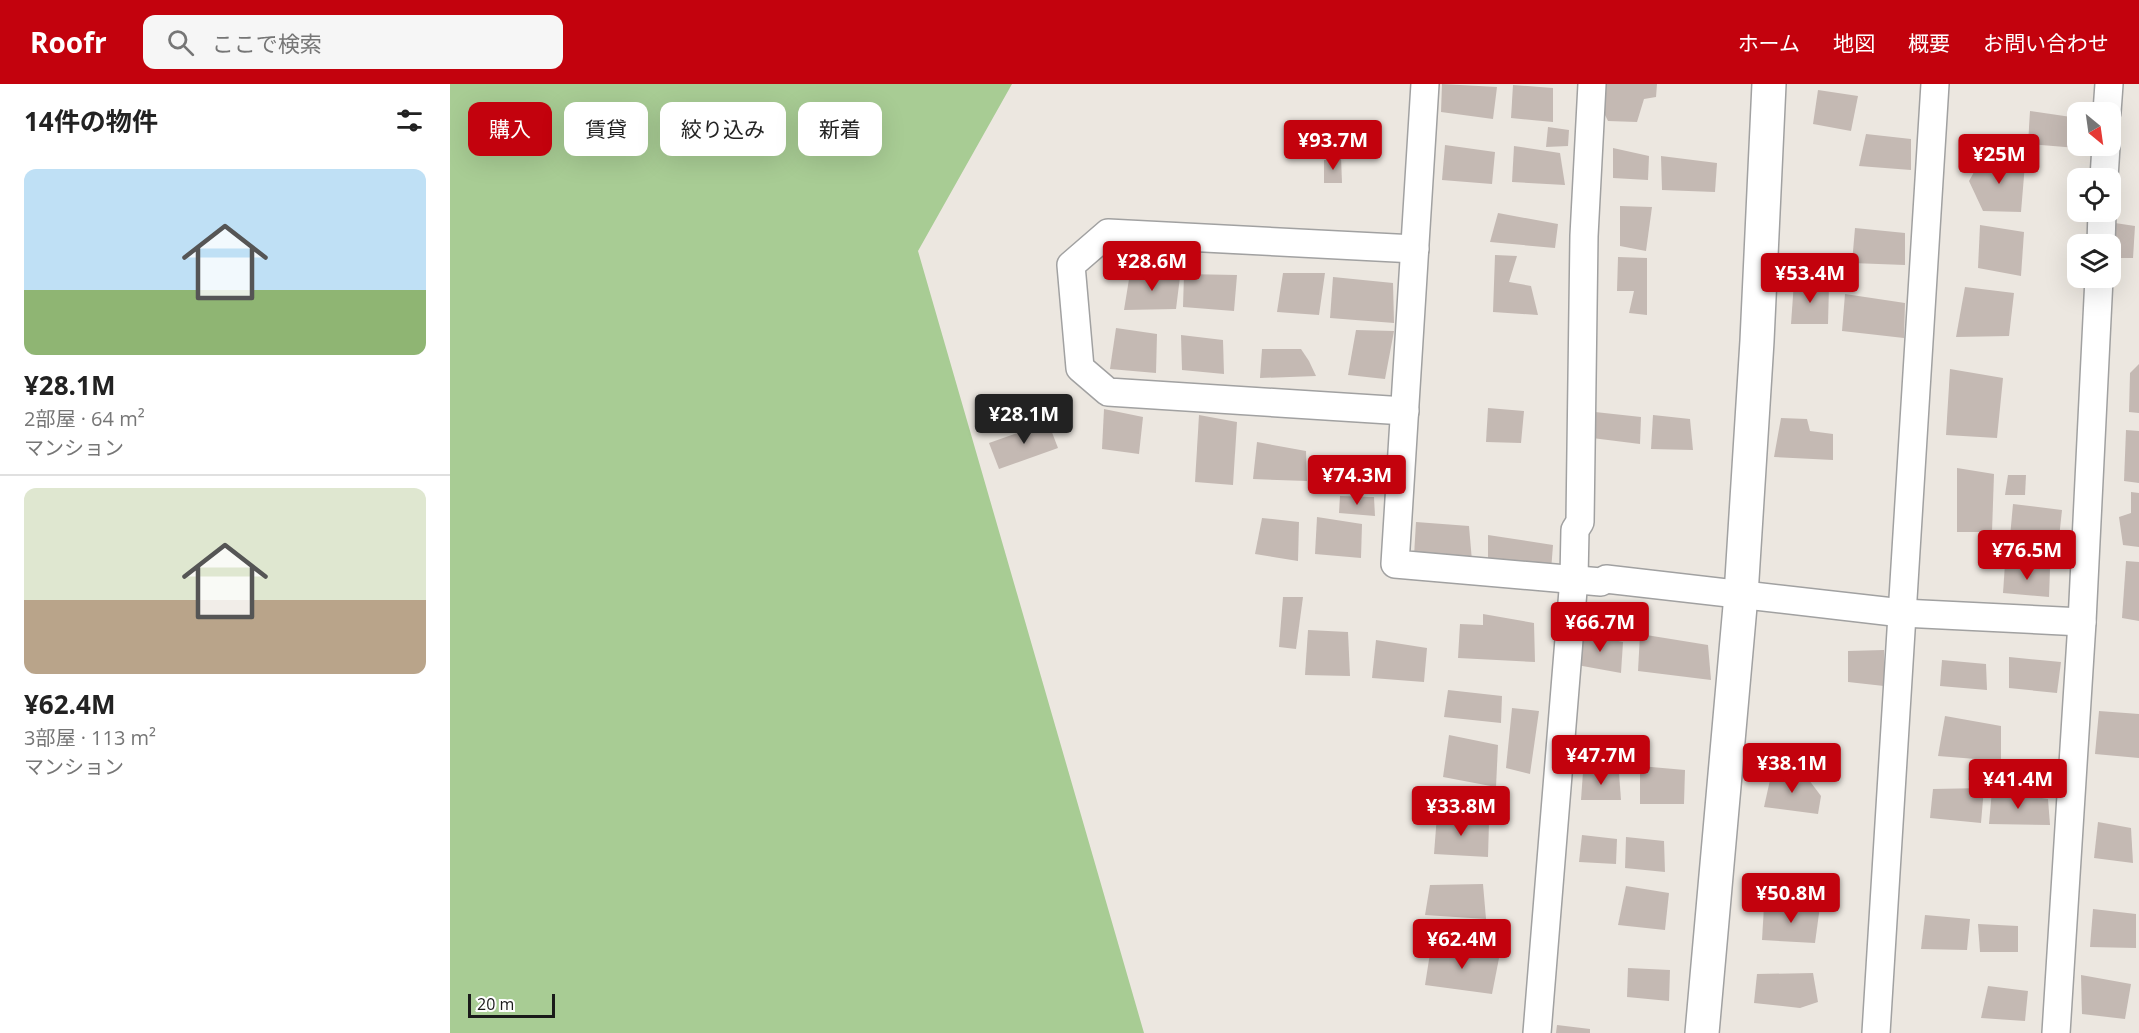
<!DOCTYPE html>
<html lang="ja">
<head>
<meta charset="utf-8">
<style>
  body { margin:0; font-family:"Open Sans","Noto Sans JP",sans-serif; background:#f6f6f6; color:#222; height:100vh; display:flex; flex-direction:column; font-size:22px; white-space:nowrap }
  * { box-sizing:border-box; margin:0 }
  p { font-size:20px; color:#767676 }
  .icon { flex:none; width:33px; height:33px; fill:none; stroke:currentColor; stroke-width:2; stroke-linecap:round; stroke-linejoin:round }
  .map { position:relative; flex:1; overflow:hidden }
  .sheet { display:flex; flex-direction:column; background:#fff; width:450px }
  .sheet>* { flex:none }
  .guide { position:absolute; left:18px; top:18px; width:570px; height:54px; display:flex; gap:12px }
  .needle { width:39px; rotate:151deg }
  .controls { position:absolute; left:1617px; top:18px; display:grid; gap:12px }
  .controls a { display:grid; place-items:center; width:54px; height:54px; border-radius:12px; background:#fff; box-shadow:0 6px 24px #0002; font-size:30px }
  .scale { position:absolute; left:18px; bottom:15px; width:87px; box-sizing:border-box; padding-left:6px; border:3px solid #1a1a1a; border-top:0; font-size:16px; line-height:21px; white-space:nowrap; color:#1a1a1a; -webkit-text-stroke:4px #fff; paint-order:stroke }
  .price { position:absolute; translate:-50% -51px; padding:0 14px; border-radius:6px; background:#c3020d; color:#fff; font-size:20px; line-height:39px; filter:drop-shadow(0 2px 3px #0008) }
  .price::after { content:''; position:absolute; left:50%; top:36px; width:18px; height:14px; margin-left:-9px; background:inherit; clip-path:polygon(0 0,100% 0,50% 100%) }
  .price.on { background:#222; color:#fff }
  ul { padding:0; list-style:none }
  li { display:grid; align-content:center; gap:12px; height:318px; padding:0 24px }
  li+li { border-top:2px solid #e0e0e0 }
  li span { display:grid; place-items:center; height:186px; border-radius:12px; color:#555 }
  li>.icon { margin-inline-start:auto }
  span .icon { width:108px; height:108px; fill:#fffc; stroke-width:1 }
  li b { font-size:26px }
  h2 { display:flex; justify-content:space-between; align-items:center; height:72px; padding:0 24px; font-size:26px }
  .chip { padding:0 21px; border-radius:12px; background:#fff; box-shadow:0 6px 24px #0002; font-size:21px; line-height:54px }
  .chip.on { background:#c3020d; color:#fff }
  header { display:flex; align-items:center; gap:36px; box-sizing:border-box; height:84px; padding:0 30px; background:#c3020d; color:#fff }
  header strong { font-size:28px }
  nav { display:flex; gap:33px; margin-inline-start:auto; font-size:21px }
  .search { width:420px; height:54px; background:#f6f6f6; display:flex; align-items:center; gap:15px; box-sizing:border-box; padding:0 21px; border-radius:12px; color:#767676; font-size:22px }
  main { display:flex; flex:1; min-height:0 }
  .map>svg:first-child { display:block }
  .forest { fill:#a8cc94 }
  .building { fill:#c4b9b3 }
  .lines { fill:none; stroke-linecap:round; stroke-linejoin:round }
  .minor-casing { stroke:#a1a1a1; stroke-width:30 }
  .tertiary-casing { stroke:#a1a1a1; stroke-width:36 }
  .minor { stroke:#fff; stroke-width:27 }
  .tertiary { stroke:#fff; stroke-width:33 }
</style>
</head>
<body>
<header>
<strong>Roofr</strong>
<div class="search"><svg class="icon" aria-label="search" viewBox="0 0 24 24"><circle cx="10" cy="10" r="6"/><path d="M15 15l6 6"/></svg>ここで検索</div>
<nav><a>ホーム</a><a>地図</a><a>概要</a><a>お問い合わせ</a></nav>
</header>
<main>
<section class="sheet">
<h2>14件の物件<svg class="icon" aria-label="filters" viewBox="0 0 24 24"><path d="M4 7h16M4 17h16"/><circle cx="9" cy="7" r="2"/><circle cx="15" cy="17" r="2"/></svg></h2>
<ul>
<li><span style="background:linear-gradient(#bfe0f5 65%,#8fb573 0)"><svg class="icon" aria-label="home" viewBox="0 0 24 24"><path d="M3 11l9-7 9 7M6 9v11h12V9"/></svg></span><div><b>¥28.1M</b><p>2部屋 · 64 m²</p><p>マンション</p></div></li>
<li><span style="background:linear-gradient(#dfe7d0 60%,#b9a48a 0)"><svg class="icon" aria-label="home" viewBox="0 0 24 24"><path d="M3 11l9-7 9 7M6 9v11h12V9"/></svg></span><div><b>¥62.4M</b><p>3部屋 · 113 m²</p><p>マンション</p></div></li>
</ul>
</section>
<div class="map">
<svg width="1689" height="949" viewBox="0 0 1689 949">
  <rect width="100%" height="100%" fill="#ece7e0"/>
  <path class="forest" d="M0 0H562L468 167 694 949H0Z"/>
  <g class="building">
    <path d="M992 0 1047 3 1043 35 991 28Z"/>
    <path d="M1155 0H1207L1206 13 1194 15 1187 38 1158 37 1154 29Z"/>
    <path d="M1063 1 1103 4V38L1061 34Z"/>
    <path d="M1368 6 1408 12 1401 47 1363 40Z"/>
    <path d="M1580 27 1628 34 1627 64 1578 60Z"/>
    <path d="M1098 43 1119 46 1118 62 1096 63Z"/>
    <path d="M1416 50 1461 55V86L1409 82Z"/>
    <path d="M995 61 1045 68 1042 100 992 96Z"/>
    <path d="M1064 62 1110 69 1115 101 1062 98Z"/>
    <path d="M1163 64 1199 72 1198 96 1163 94Z"/>
    <path d="M1211 72 1267 79 1265 108 1212 106Z"/>
    <path d="M891 73 892 99H874V76Z"/>
    <path d="M1532 74 1575 80 1571 128 1533 127 1519 97Z"/>
    <path d="M1170 122 1202 123 1196 167 1170 162Z"/>
    <path d="M1048 129 1108 140 1105 164 1040 158Z"/>
    <path d="M1665 139 1685 142 1683 174H1664Z"/>
    <path d="M1530 141 1574 148 1571 192 1528 184Z"/>
    <path d="M1405 144 1455 149V181L1402 179Z"/>
    <path d="M1045 171 1067 172 1059 198 1081 202 1088 231 1043 228Z"/>
    <path d="M1168 173 1197 174V231L1179 229 1184 207H1167Z"/>
    <path d="M680 189 730 193 726 225 674 226Z"/>
    <path d="M833 189H875L869 231 827 228Z"/>
    <path d="M734 190 787 191 784 227 733 223Z"/>
    <path d="M883 193 943 199 944 239 880 234Z"/>
    <path d="M1344 198 1379 202 1378 240H1341Z"/>
    <path d="M1515 203 1564 209 1559 252 1506 253Z"/>
    <path d="M1395 210 1455 219 1454 254 1392 247Z"/>
    <path d="M666 244 707 250 706 289 660 285Z"/>
    <path d="M906 246 944 247 935 295 898 291Z"/>
    <path d="M731 251 773 256 774 290 732 286Z"/>
    <path d="M812 265H851L859 277 866 292 810 294Z"/>
    <path d="M1689 280V329L1679 328 1680 289Z"/>
    <path d="M1500 285 1553 294 1547 354 1496 351Z"/>
    <path d="M1038 324 1074 327 1071 359 1036 358Z"/>
    <path d="M654 325 693 333 689 370 652 365Z"/>
    <path d="M1145 328 1191 333 1190 360 1142 354Z"/>
    <path d="M749 331 787 338 783 401 745 398Z"/>
    <path d="M1203 331 1240 335 1243 366 1201 365Z"/>
    <path d="M1331 334 1357 335 1360 347 1383 350V376L1324 373Z"/>
    <path d="M598 338 608 364 549 385 539 359Z"/>
    <path d="M1676 346 1689 347V399L1674 397Z"/>
    <path d="M807 358 856 367 857 397 803 395Z"/>
    <path d="M1507 384 1544 390 1542 448H1507Z"/>
    <path d="M1558 391H1576L1575 411H1555Z"/>
    <path d="M1681 408 1689 409V463L1673 461 1669 433 1681 429Z"/>
    <path d="M890 412 924 413 925 432 889 429Z"/>
    <path d="M1563 420 1612 426 1609 454 1560 453Z"/>
    <path d="M867 433 912 440 911 474 865 470Z"/>
    <path d="M812 434 849 438 848 477 805 470Z"/>
    <path d="M966 438 1019 442 1022 477 964 472Z"/>
    <path d="M1038 451 1103 461 1101 487 1038 482Z"/>
    <path d="M1676 477 1689 478V537L1672 534Z"/>
    <path d="M1555 480 1600 485 1599 513 1553 509Z"/>
    <path d="M833 513H853L846 565 829 563Z"/>
    <path d="M1033 530 1084 539 1085 578 1008 574 1010 540 1033 541Z"/>
    <path d="M858 546 898 548 900 592 855 591Z"/>
    <path d="M1130 549 1173 558 1171 589 1127 581Z"/>
    <path d="M1190 550 1258 561 1261 596 1188 587Z"/>
    <path d="M926 556 977 564 974 598 922 594Z"/>
    <path d="M1434 566V602L1398 598V567Z"/>
    <path d="M1559 573 1611 578 1607 609 1559 604Z"/>
    <path d="M1492 576 1536 580 1537 606 1490 602Z"/>
    <path d="M998 606 1052 612 1051 639 994 633Z"/>
    <path d="M1062 624 1089 627 1080 690 1056 684Z"/>
    <path d="M1649 627 1689 630V674L1645 670Z"/>
    <path d="M1495 632 1551 642V677L1488 672Z"/>
    <path d="M999 651 1048 661 1046 703 993 693Z"/>
    <path d="M1519 680H1539V698L1518 696Z"/>
    <path d="M1190 682 1235 686 1234 720H1190Z"/>
    <path d="M1322 687 1356 692 1371 712 1368 730 1314 723Z"/>
    <path d="M1133 688 1169 689 1171 716H1131Z"/>
    <path d="M1534 704 1531 739 1480 734 1483 705Z"/>
    <path d="M1542 706 1598 715 1600 741 1539 740Z"/>
    <path d="M987 731 1039 738 1038 773 984 770Z"/>
    <path d="M1648 738 1681 744 1683 779 1644 774Z"/>
    <path d="M1132 751 1167 755 1166 780 1129 778Z"/>
    <path d="M1176 753 1214 757 1215 788 1175 784Z"/>
    <path d="M1033 800 1036 835 975 831 980 801Z"/>
    <path d="M1176 802 1219 809 1215 846 1168 841Z"/>
    <path d="M1314 822H1370L1365 859 1312 856Z"/>
    <path d="M1643 825 1686 830V864L1640 863Z"/>
    <path d="M1475 831 1520 835 1517 866 1471 865Z"/>
    <path d="M1528 840 1568 842V868H1530Z"/>
    <path d="M981 863 1050 869 1042 910 975 901Z"/>
    <path d="M1178 884 1220 886 1219 917 1177 913Z"/>
    <path d="M1363 889 1368 918 1350 924 1304 919 1307 890Z"/>
    <path d="M1631 891 1681 900 1675 935 1632 930Z"/>
    <path d="M1538 902 1578 907 1575 937 1531 934Z"/>
    <path d="M1107 941 1140 945V949H1106Z"/>
  </g>
  <g class="lines">
    <defs>
      <g id="minor">
        <path d="M975 0 945 480 1151 498 1156 495 1452 529 1632 538"/>
        <path d="M1657 28 1659 0"/>
        <path d="M1654 94 1656 62"/>
        <path d="M1651 160 1652 128"/>
        <path d="M955 327 658 308 630 284 621 181 658 149 965 165"/>
        <path d="M1087 949 1124 494 1125 446 1130 438 1134 152 1142 0"/>
        <path d="M1426 949 1485 0"/>
        <path d="M1606 949 1632 538 1649 194"/>
      </g>
      <path id="tertiary" d="M1252 949 1291 511 1307 257 1319 0"/>
    </defs>
    <use href="#minor" class="minor-casing"/>
    <use href="#tertiary" class="tertiary-casing"/>
    <use href="#minor" class="minor"/>
    <use href="#tertiary" class="tertiary"/>
  </g>
</svg>
<div class="controls">
<a><svg class="needle" viewBox="-14 -14 28 28"><path d="M0-13l5 13h-10z" fill="#e53935"/><path d="M0 13l5-13h-10z" fill="#767676"/></svg></a>
<a><svg class="icon" aria-label="locate" viewBox="0 0 24 24"><circle cx="12" cy="12" r="6"/><path d="M12 2v4M12 18v4M2 12h4M18 12h4"/></svg></a>
<a><svg class="icon" aria-label="layers" viewBox="0 0 24 24"><path d="M12 4l9 5-9 5-9-5zM3 14l9 5 9-5"/></svg></a>
</div>
<div class="scale">20 m</div>
<b class="price" style="left:883px;top:87px">¥93.7M</b>
<b class="price" style="left:1549px;top:101px">¥25M</b>
<b class="price" style="left:702px;top:208px">¥28.6M</b>
<b class="price" style="left:1360px;top:220px">¥53.4M</b>
<b class="price on" style="left:574px;top:361px">¥28.1M</b>
<b class="price" style="left:907px;top:422px">¥74.3M</b>
<b class="price" style="left:1577px;top:497px">¥76.5M</b>
<b class="price" style="left:1150px;top:569px">¥66.7M</b>
<b class="price" style="left:1151px;top:702px">¥47.7M</b>
<b class="price" style="left:1342px;top:710px">¥38.1M</b>
<b class="price" style="left:1568px;top:726px">¥41.4M</b>
<b class="price" style="left:1011px;top:753px">¥33.8M</b>
<b class="price" style="left:1341px;top:840px">¥50.8M</b>
<b class="price" style="left:1012px;top:886px">¥62.4M</b>
<div class="guide">
<a class="chip on">購入</a>
<a class="chip">賃貸</a>
<a class="chip">絞り込み</a>
<a class="chip">新着</a>
</div>
</div>
</main>
</body>
</html>
